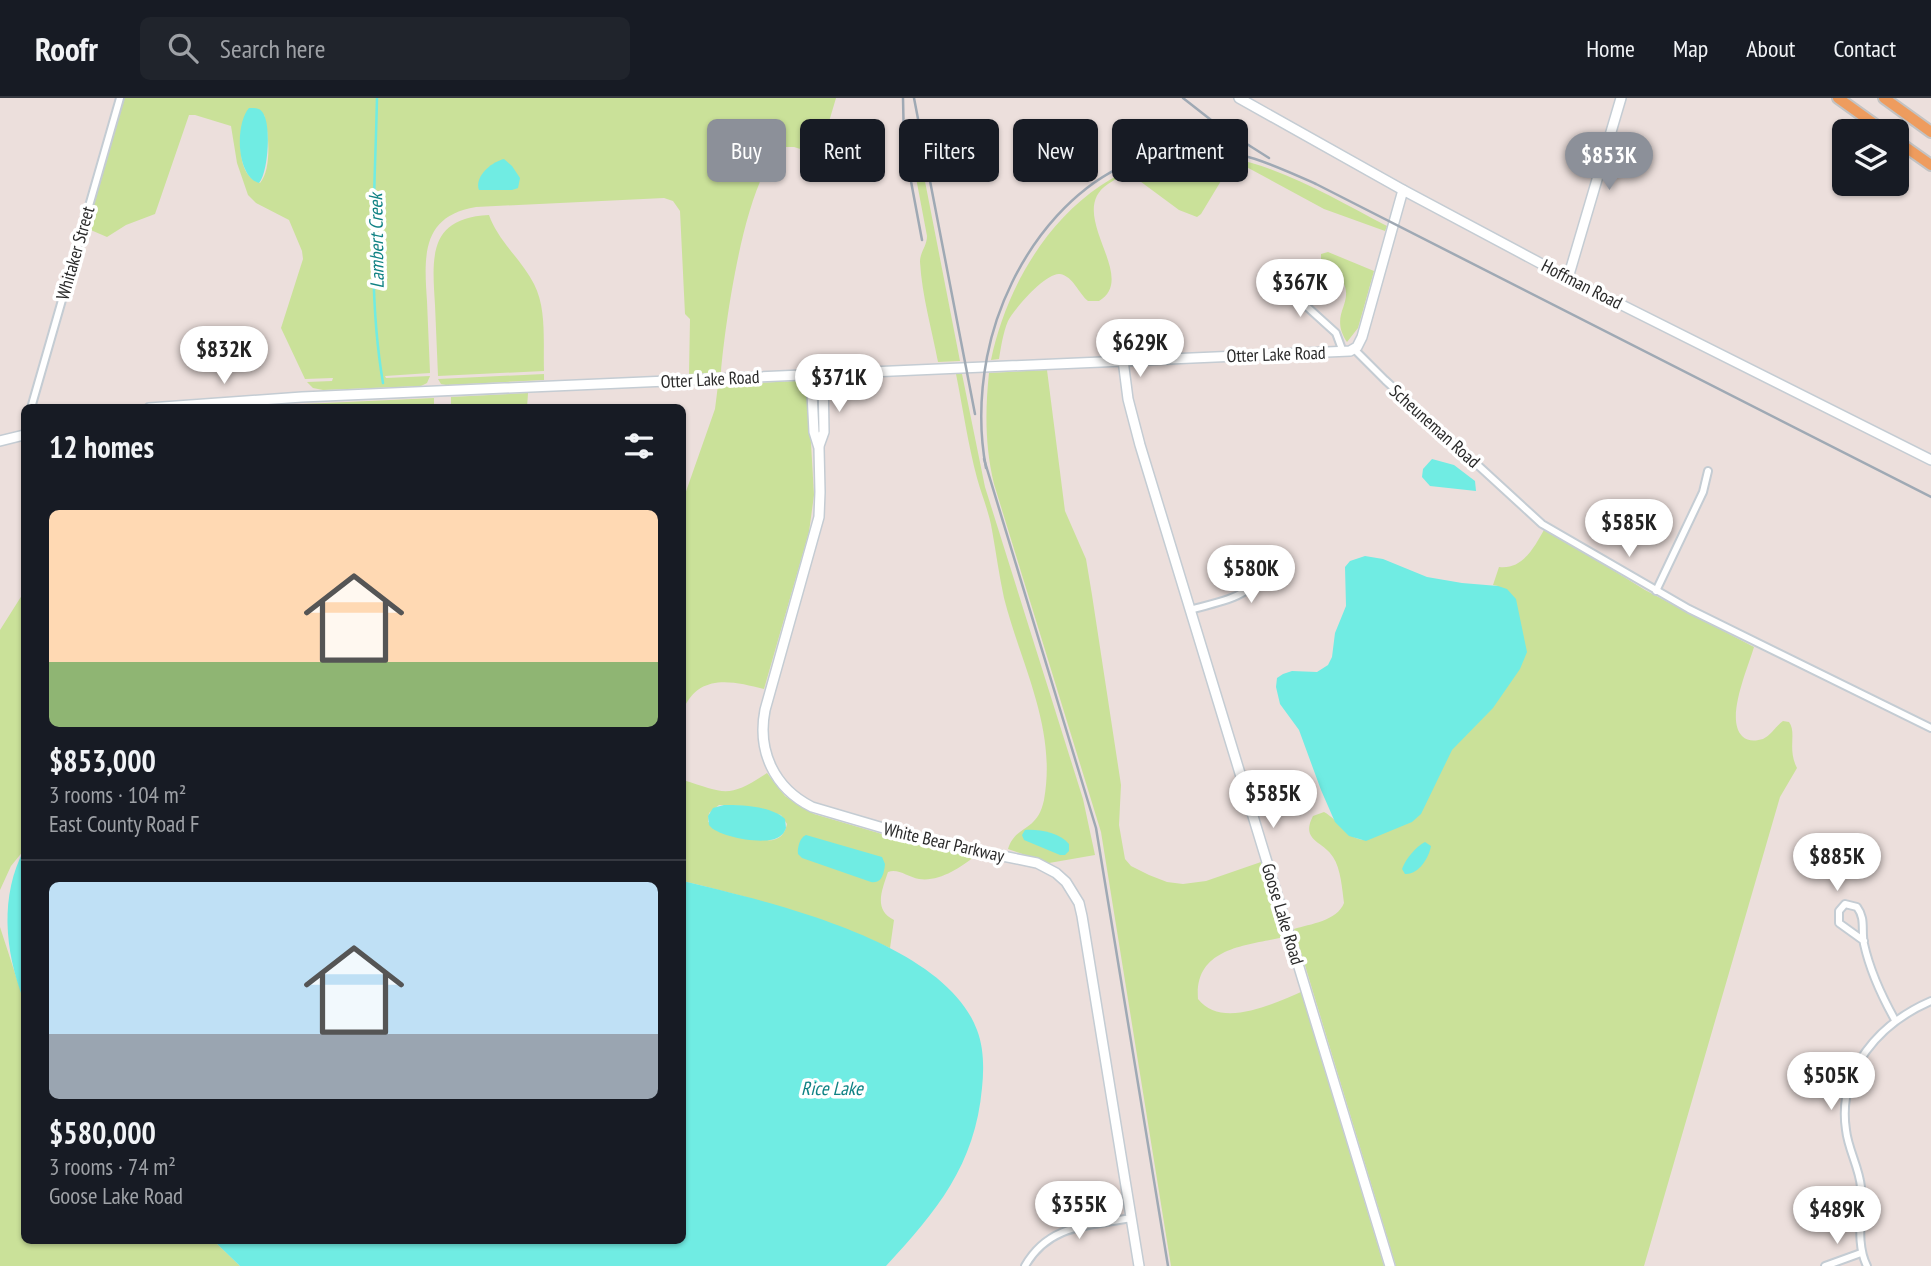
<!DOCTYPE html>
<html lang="en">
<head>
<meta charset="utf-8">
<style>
  body { margin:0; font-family:"PT Sans Narrow",sans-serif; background:#20242c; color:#f1f3f6; height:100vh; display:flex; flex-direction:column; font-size:26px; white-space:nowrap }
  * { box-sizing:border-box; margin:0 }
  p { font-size:23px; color:#9ea1a6 }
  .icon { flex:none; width:38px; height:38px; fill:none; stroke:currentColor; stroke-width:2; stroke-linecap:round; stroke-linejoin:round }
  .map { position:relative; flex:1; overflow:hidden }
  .details { position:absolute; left:21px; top:306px; width:665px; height:840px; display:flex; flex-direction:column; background:#171b24; border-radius:10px; box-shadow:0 2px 5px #0004 }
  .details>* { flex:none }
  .top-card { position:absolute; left:707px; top:21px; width:665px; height:63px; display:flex; gap:14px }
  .buttons { position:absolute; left:1832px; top:21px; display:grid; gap:14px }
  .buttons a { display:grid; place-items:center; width:77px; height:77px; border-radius:10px; background:#171b24; box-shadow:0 2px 5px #0004; font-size:35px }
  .price { position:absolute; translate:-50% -60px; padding:0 16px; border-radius:24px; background:#fff; color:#222; font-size:23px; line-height:46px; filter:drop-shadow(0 2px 4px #0008) }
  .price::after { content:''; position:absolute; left:50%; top:42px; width:21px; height:16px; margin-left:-10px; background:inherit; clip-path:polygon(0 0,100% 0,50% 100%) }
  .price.active { background:#8c9099; color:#fff }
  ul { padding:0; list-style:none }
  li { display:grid; align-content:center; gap:14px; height:371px; padding:0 28px }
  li+li { border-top:2px solid #363941 }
  li span { display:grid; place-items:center; height:217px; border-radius:10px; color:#555 }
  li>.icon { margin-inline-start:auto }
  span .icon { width:126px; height:126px; fill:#fffc; stroke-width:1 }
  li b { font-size:30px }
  h2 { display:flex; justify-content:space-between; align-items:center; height:84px; padding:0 28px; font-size:30px }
  .tag { padding:0 24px; border-radius:10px; background:#171b24; box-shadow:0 2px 5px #0004; font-size:24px; line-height:63px }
  .tag.active { background:#8c9099; color:#fff }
  header { display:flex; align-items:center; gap:42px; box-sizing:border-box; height:98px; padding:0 35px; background:#171b24; border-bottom:2px solid #363941 }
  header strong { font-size:33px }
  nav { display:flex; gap:38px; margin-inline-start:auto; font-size:24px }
  .search { width:490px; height:63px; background:#20242c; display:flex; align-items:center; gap:18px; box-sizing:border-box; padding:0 24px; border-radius:10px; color:#9ea1a6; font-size:26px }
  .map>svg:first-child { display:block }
  .green { fill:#cae199; fill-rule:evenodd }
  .water { fill:#70ece3 }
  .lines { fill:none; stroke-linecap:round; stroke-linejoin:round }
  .stream { stroke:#70ece3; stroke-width:2.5 }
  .street-casing { stroke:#c4ccd3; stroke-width:10 }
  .secondary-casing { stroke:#c4ccd3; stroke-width:12 }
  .primary-casing { stroke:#c3c3c3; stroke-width:14 }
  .street { stroke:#fff; stroke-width:6 }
  .secondary { stroke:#fff; stroke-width:9 }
  .primary { stroke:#ee9c5e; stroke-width:10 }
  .rail { stroke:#9fa9b4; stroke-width:2.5 }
  .labels { text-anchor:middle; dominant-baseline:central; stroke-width:7; stroke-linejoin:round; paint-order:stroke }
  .street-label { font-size:18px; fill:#2a2a2a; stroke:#fff }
  .water-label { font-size:19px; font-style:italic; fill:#108284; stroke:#fff }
</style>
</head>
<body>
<header>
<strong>Roofr</strong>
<div class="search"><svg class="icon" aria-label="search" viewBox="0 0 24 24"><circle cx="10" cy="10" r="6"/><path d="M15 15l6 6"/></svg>Search here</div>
<nav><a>Home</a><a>Map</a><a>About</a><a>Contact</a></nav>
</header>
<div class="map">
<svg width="1931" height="1168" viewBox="0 0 1931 1168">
  <rect width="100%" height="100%" fill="#ecdfdc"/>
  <g class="green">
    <path d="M123 0H836L820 54 816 56 794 49H783C745 76 725 227 721 274L689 276 690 221 685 216 680 113 673 103 664 100 476 109C421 118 424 159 427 203 428 227 429 251 430 275L385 278 386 280 430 278 427 285 421 288 323 292 313 290 307 284 332 283 333 280 305 281 281 230 303 161 302 153 289 122 256 105 248 97 237 65 231 28 195 17H189L155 116 126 127 107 139 86 130ZM264 17C269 34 272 71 260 85 239 78 240 51 241 33Z"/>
    <path d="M910 22 914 27 960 263 938 264C932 232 922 198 920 164 920 154 927 148 927 138L907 32Z"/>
    <path d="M1193 56C1262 56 1327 97 1387 128L1385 133 1324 111 1241 66H1234L1230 68 1201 116 1197 119 1179 112 1133 78C1123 75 1116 81 1108 86 1064 115 1140 179 1099 203H1088C1079 196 1073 178 1060 176 1046 174 1014 211 1008 223 1003 235 1001 249 999 261L991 262C1012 162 1084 63 1193 56Z"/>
    <path d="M489 117C498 143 522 162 534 186 547 211 543 245 544 273L438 278C437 254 436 231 435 207 432 159 428 120 489 117Z"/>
    <path d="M1328 154 1374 173 1358 230 1347 244C1329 217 1353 207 1344 186 1340 177 1328 170 1321 163V156Z"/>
    <path d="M1047 272 1065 413 1086 461 1092 497 1121 687 1119 727 1125 761 1131 768 1149 777 1167 784 1183 786 1206 783 1261 764 1284 839C1247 848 1194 849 1198 901 1221 931 1273 906 1301 894L1384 1168H1171L1101 734 994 386C985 349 985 313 989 275Z"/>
    <path d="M544 276V282L446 287 441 286 438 281Z"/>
    <path d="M956 276H962L985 389 1083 701 1095 757 1049 765 1008 751C1016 726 1037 735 1044 702 1057 630 1021 567 1004 500 999 477 996 454 992 432 989 414 982 398 977 380 968 346 963 311 956 276Z"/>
    <path d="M795 283 804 287 808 294 814 397 809 434 764 591C732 583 699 575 683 612V402L715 311 718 287Z"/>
    <path d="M528 295 527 310H451V299Z"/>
    <path d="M434 300V310H236V309Z"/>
    <path d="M1545 430 1645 492 1754 549C1748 570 1725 621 1742 638 1748 644 1756 643 1763 641 1771 637 1776 628 1783 623L1789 624C1797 635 1787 651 1797 670L1780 699 1644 1168H1396L1294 831C1310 826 1337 823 1344 805 1342 791 1341 771 1333 759 1323 743 1300 743 1313 718L1324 714C1339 722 1344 739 1363 742L1498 488 1493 487 1499 469C1523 472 1535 448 1545 430Z"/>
    <path d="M24 494V752L11 768 0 792V532Z"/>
    <path d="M767 675 785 698 814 716 926 749 975 758C960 770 939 784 919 781 908 779 898 770 888 774 882 792 873 812 894 822L890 850C824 820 754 800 683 783V682C725 695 728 701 767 675ZM719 707 744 708 781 717 787 726C785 734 782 740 773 742 760 744 722 728 708 724L709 715Z"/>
    <path d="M0 829 24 903V1143H214L240 1168H0Z"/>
  </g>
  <g class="water">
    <path d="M249 10C256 10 261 10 264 17 271 30 268 75 259 85 236 78 235 26 249 10Z"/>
    <path d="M504 61 512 68 520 80 518 90 512 92H479C474 79 491 64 504 61Z"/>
    <path d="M1432 361 1454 367 1475 383 1476 393 1430 388 1422 379 1423 371Z"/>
    <path d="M1365 458 1383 461 1427 479 1462 485 1498 488 1507 491 1516 501 1527 554 1520 571 1493 610 1452 652 1421 716 1412 724 1366 743 1349 738 1335 724 1321 692 1299 632 1280 606 1276 589 1277 580 1283 576 1292 573 1317 574 1328 567 1332 559 1335 535 1346 508 1345 469 1350 463Z"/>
    <path d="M724 707C742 707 772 708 785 721L786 730C784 735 783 736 779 739 766 748 717 739 709 727L708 718 713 710Z"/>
    <path d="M1025 732C1039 731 1060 735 1069 746V753L1065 757H1060L1024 742 1022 737Z"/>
    <path d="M806 737 882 759 885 766C884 775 882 786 871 784L802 760 798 756C797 750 800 739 806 737Z"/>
    <path d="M1425 744 1431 748C1429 760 1418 777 1405 776L1402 771C1405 762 1416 748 1425 744Z"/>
    <path d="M24 752V903C4 852 0 797 24 752Z"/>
    <path d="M683 783C765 803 944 842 977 932 984 950 984 971 982 990 975 1067 937 1113 886 1168H240L214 1143H682Z"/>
  </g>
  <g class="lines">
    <path class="stream" d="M377 0C375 95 367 191 383 285"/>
    <defs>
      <g id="street">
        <path d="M1273 178 1336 235 1343 254"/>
        <path d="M1354 251 1385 282 1542 426 1689 511 1931 630"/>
        <path d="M31 310 120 0"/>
        <path d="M1656 493 1703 394 1708 373"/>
        <path d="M1190 512C1236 499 1252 500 1275 455"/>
        <path d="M1864 843 1839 825V813L1845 806 1857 809C1866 821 1861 832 1864 846 1870 873 1881 897 1895 922"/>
        <path d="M1025 1168C1049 1126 1088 1128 1131 1120"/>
        <path d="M1825 1168 1861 1155"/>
        <path d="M1867 1168C1855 1144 1863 1115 1861 1089 1859 1069 1848 1051 1846 1032 1837 972 1880 925 1931 903"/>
      </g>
      <g id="secondary">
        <path d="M1239 0 1403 92 1568 180 1931 362"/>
        <path d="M1568 180 1621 0"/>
        <path d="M1123 262 1128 301 1140 347 1390 1168"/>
        <path d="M811 276 814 334 819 350 820 394 819 419 765 612C757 653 774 690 812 709L924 742 1037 765 1056 775 1066 784 1079 805 1082 818 1139 1168"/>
        <path d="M149 310 302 299 1350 253 1357 249 1362 239 1403 92"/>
        <path d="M0 343 24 337"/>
        <path d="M819 348 824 334 823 276"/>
      </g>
      <g id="primary">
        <path d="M1838 0 1884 33"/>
        <path d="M1884 0 1931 34"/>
        <path d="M1897 43 1931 67"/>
      </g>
    </defs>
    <use href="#street" class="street-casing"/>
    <use href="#secondary" class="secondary-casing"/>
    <use href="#primary" class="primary-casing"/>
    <use href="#street" class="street"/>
    <use href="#secondary" class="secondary"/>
    <use href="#primary" class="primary"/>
    <g class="rail">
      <path d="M903 0 904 46 922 142"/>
      <path d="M914 0 975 316"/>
      <path d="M1183 0 1220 29 1269 60"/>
      <path d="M984 361 1096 730 1168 1168"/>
      <path d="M986 370C979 333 980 296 987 259 1006 159 1085 52 1195 51 1238 50 1278 69 1316 86L1931 399"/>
    </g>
  </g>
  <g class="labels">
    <g class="street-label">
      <text transform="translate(75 155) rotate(-74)">Whitaker Street</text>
      <text transform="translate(1582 186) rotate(27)">Hoffman Road</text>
      <text transform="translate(1276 256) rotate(-2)">Otter Lake Road</text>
      <text transform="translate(710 281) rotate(-3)">Otter Lake Road</text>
      <text transform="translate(1435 328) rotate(42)">Scheuneman Road</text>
      <text transform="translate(944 744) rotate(13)">White Bear Parkway</text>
      <text transform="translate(1283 816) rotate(73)">Goose Lake Road</text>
    </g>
    <g class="water-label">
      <text transform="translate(376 143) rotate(-91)">Lambert Creek</text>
      <text x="832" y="990">Rice Lake</text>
    </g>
  </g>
</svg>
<div class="buttons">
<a><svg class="icon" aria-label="layers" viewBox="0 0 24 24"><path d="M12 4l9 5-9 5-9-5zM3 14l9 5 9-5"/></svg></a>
</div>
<b class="price active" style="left:1609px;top:94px">$853K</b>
<b class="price" style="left:1300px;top:221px">$367K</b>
<b class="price" style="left:1140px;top:281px">$629K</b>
<b class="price" style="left:224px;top:288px">$832K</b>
<b class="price" style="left:839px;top:316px">$371K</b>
<b class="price" style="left:1629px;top:461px">$585K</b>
<b class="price" style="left:1251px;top:507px">$580K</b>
<b class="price" style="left:1273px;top:732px">$585K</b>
<b class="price" style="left:1837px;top:795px">$885K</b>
<b class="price" style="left:1831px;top:1014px">$505K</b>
<b class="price" style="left:1079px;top:1143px">$355K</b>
<b class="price" style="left:1837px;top:1148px">$489K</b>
<div class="top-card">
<a class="tag active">Buy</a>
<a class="tag">Rent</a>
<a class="tag">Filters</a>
<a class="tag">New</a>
<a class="tag">Apartment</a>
</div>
<section class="details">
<h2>12 homes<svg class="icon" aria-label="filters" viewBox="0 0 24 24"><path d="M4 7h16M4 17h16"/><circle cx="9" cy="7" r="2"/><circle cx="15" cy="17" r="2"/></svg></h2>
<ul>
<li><span style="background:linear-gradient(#ffd9b3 70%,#8fb573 0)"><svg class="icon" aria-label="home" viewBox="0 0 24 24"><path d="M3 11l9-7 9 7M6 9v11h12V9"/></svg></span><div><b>$853,000</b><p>3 rooms · 104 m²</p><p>East County Road F</p></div></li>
<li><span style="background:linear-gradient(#bfe0f5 70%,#9aa5b1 0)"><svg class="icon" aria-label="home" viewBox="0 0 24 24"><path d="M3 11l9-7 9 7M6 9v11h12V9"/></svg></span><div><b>$580,000</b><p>3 rooms · 74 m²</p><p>Goose Lake Road</p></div></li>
</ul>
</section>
</div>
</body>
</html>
